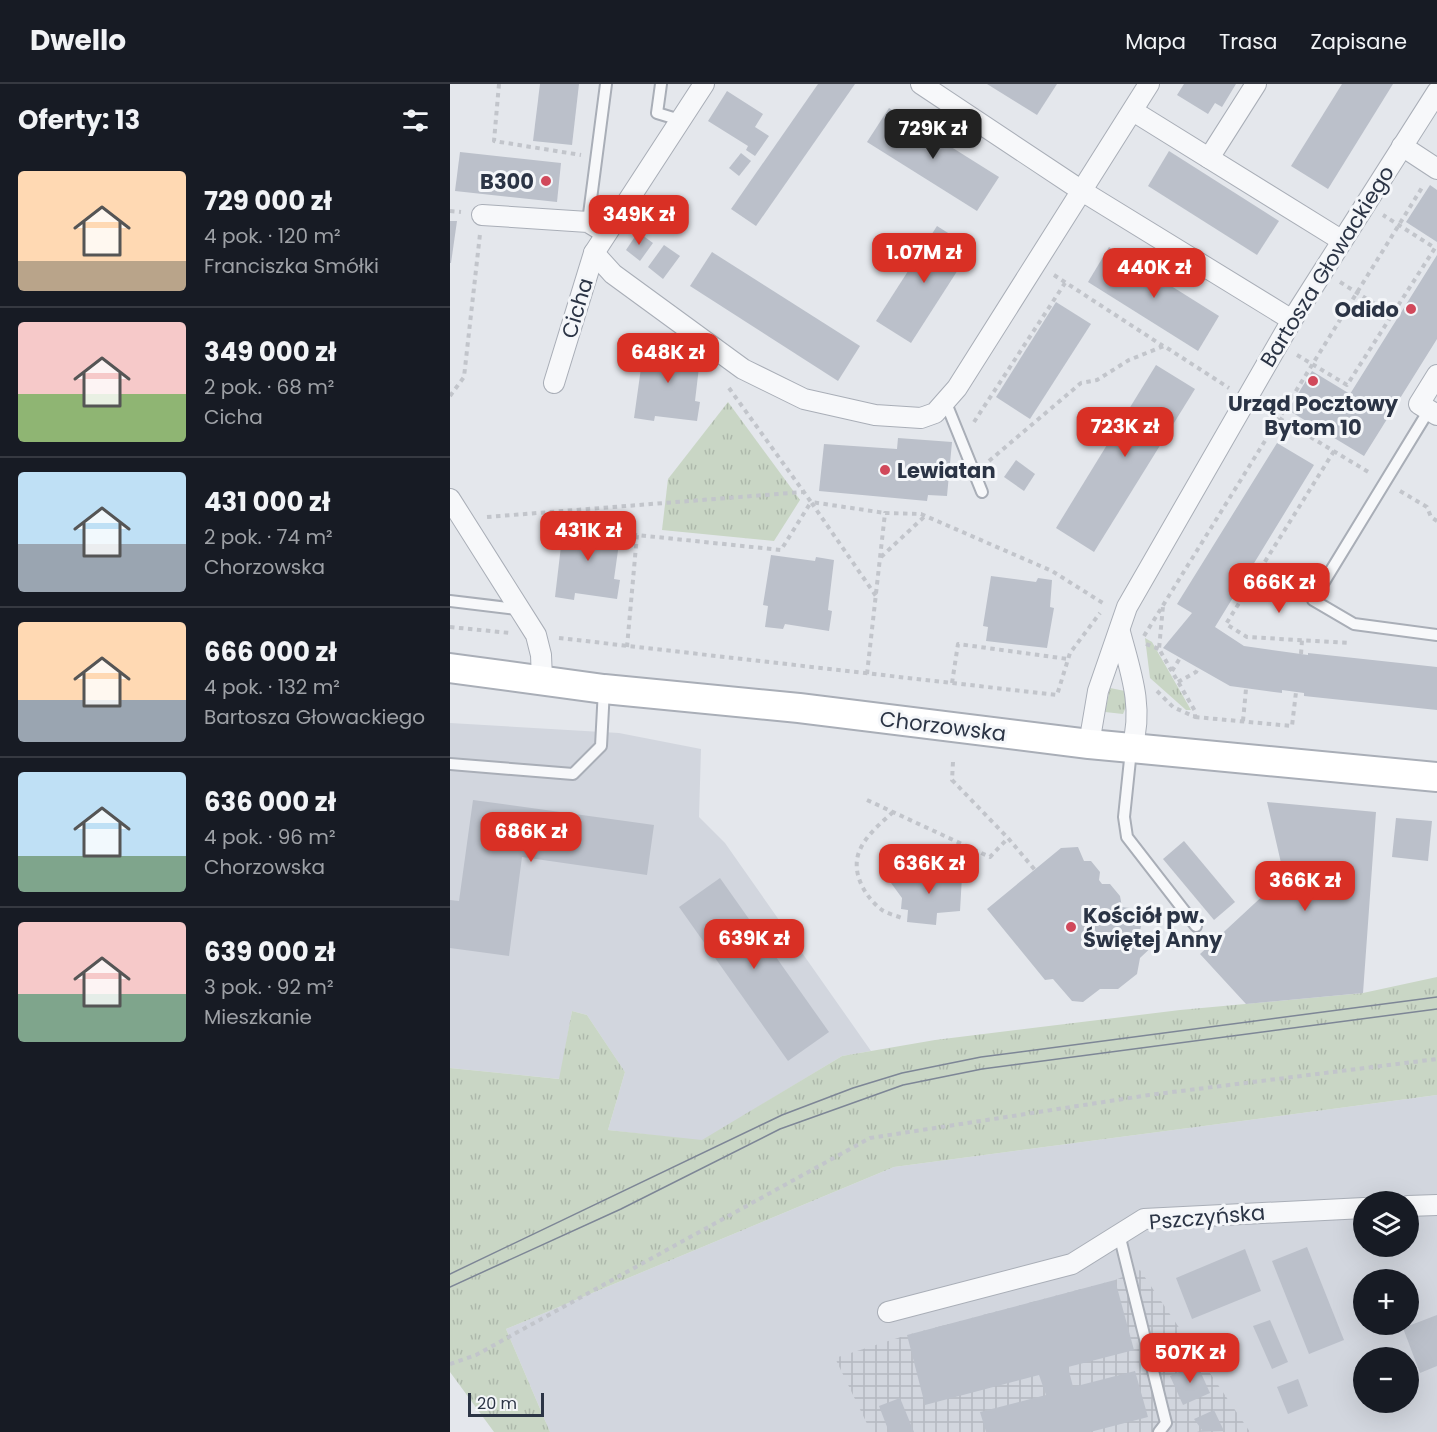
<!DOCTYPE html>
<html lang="pl">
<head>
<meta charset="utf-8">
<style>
  body { margin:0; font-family:Poppins,sans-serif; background:#242831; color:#f1f3f6; height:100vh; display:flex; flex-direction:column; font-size:22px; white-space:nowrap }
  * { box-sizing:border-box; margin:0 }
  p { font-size:20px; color:#9ea1a6 }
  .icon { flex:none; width:33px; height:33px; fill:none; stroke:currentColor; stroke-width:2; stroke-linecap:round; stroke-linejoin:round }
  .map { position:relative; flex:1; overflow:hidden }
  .sheet { display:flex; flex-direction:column; background:#171b24; width:450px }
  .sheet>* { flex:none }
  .buttons { position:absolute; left:903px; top:1107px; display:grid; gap:12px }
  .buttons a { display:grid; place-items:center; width:66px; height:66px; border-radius:50%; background:#171b24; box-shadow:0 6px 24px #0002; font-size:30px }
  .scale { position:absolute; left:18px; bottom:15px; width:76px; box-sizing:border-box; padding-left:6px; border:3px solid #2b3445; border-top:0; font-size:16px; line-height:21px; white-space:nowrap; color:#2b3445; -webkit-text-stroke:4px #f4f6f9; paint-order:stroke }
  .price { position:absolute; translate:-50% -51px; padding:0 14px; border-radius:12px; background:#d93025; color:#fff; font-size:20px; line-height:39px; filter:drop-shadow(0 2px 3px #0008) }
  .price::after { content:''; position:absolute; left:50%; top:36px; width:18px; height:14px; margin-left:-9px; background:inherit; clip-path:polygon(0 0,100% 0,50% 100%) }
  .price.on { background:#222; color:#fff }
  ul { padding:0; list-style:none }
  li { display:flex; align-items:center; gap:18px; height:150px; padding:0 18px }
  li+li { border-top:2px solid #363941 }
  li span { display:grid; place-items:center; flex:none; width:168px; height:120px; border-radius:6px; color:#555 }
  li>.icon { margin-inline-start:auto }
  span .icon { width:72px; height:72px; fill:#fffc; stroke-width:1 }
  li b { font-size:26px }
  h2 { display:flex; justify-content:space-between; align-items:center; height:72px; padding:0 18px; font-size:26px }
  header { display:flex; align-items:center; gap:36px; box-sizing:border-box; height:84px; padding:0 30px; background:#171b24; border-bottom:2px solid #363941 }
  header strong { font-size:28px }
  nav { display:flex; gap:33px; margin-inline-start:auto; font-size:21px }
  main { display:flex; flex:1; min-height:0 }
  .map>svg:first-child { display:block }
  .built { fill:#d2d6de; fill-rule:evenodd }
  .industrial { fill:url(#industrial-grid) }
  .grass { fill:url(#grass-tufts) }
  .building { fill:#bbc0ca }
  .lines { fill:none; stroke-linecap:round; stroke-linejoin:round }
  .lane-casing { stroke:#a9aeb7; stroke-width:14 }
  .street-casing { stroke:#a9aeb7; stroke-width:22 }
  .secondary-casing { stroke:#a9aeb7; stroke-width:32 }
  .path { stroke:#c2c5cb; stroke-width:4; stroke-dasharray:4.5 4.5; stroke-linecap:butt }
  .lane { stroke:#f7f8fa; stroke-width:10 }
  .street { stroke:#f7f8fa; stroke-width:20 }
  .secondary { stroke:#fff; stroke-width:28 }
  .tram { stroke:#7d8696; stroke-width:1.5 }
  .poi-dot { fill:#d1495b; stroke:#f4f6f9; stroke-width:2 }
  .labels { text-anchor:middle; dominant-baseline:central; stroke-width:6; stroke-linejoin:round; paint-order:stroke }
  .poi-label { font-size:21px; font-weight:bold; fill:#2b3445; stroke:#f4f6f9; text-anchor:end }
  .street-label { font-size:21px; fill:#2b3445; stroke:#f4f6f9 }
</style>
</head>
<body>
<header>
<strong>Dwello</strong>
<nav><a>Mapa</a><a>Trasa</a><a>Zapisane</a></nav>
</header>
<main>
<section class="sheet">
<h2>Oferty: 13<svg class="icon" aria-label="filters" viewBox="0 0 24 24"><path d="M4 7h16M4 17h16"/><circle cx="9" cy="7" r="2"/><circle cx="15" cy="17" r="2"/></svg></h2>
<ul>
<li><span style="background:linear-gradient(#ffd9b3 75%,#b9a48a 0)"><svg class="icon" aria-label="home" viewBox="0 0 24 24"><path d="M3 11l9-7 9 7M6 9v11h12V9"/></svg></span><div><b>729 000 zł</b><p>4 pok. · 120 m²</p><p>Franciszka Smółki</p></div></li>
<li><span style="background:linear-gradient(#f6c9c9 60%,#8fb573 0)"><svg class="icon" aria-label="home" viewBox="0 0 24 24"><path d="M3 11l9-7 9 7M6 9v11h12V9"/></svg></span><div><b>349 000 zł</b><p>2 pok. · 68 m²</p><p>Cicha</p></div></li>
<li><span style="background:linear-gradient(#bfe0f5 60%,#9aa5b1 0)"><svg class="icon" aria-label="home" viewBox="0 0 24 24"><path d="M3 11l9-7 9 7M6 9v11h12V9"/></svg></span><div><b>431 000 zł</b><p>2 pok. · 74 m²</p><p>Chorzowska</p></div></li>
<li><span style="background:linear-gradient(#ffd9b3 65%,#9aa5b1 0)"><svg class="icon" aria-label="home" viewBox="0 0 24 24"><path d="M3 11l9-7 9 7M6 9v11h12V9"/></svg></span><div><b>666 000 zł</b><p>4 pok. · 132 m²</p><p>Bartosza Głowackiego</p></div></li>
<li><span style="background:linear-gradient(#bfe0f5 70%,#7fa58c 0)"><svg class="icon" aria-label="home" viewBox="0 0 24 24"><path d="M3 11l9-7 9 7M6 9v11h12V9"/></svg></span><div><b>636 000 zł</b><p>4 pok. · 96 m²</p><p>Chorzowska</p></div></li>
<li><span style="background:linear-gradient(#f6c9c9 60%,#7fa58c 0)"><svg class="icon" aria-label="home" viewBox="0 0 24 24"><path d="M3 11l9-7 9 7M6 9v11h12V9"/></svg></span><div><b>639 000 zł</b><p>3 pok. · 92 m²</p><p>Mieszkanie</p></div></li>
</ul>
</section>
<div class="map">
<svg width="987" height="1348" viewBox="0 0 987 1348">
  <defs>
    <pattern id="industrial-grid" width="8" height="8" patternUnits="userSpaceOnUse" patternTransform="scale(1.5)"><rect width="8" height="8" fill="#d2d6de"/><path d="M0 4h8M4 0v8" fill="none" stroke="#b4b8c0"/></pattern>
    <pattern id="grass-tufts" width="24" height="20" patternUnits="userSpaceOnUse" patternTransform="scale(1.5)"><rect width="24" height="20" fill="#c9d6c5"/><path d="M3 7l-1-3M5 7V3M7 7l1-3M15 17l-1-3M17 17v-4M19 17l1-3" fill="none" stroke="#adb8ab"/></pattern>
  </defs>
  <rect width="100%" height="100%" fill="#e4e7ec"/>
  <g class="built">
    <path d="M0 639 169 649 251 665 249 733 275 759 421 967 392 972 252 1057 158 1046 175 988 137 931 122 927 110 995 0 984Z"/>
    <path d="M987 1011V1348H100L56 1245 444 1083ZM914 1118H958V1162H914ZM914 1196H958V1240H914ZM914 1274H958V1318H914Z"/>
  </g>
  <path class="industrial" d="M690 1186 800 1348H421L385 1274 457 1251 665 1196Z"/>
  <g class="grass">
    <path d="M278 318 350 416 324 457 212 446 218 395Z"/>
    <path d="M695 554 702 558 741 626H736L700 594Z"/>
    <path d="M660 604 675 607 676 623 673 630 655 628Z"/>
    <path d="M987 893V1011L444 1083 56 1245 100 1348H44L0 1288V984L109 995 122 927 137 931 175 988 158 1046 252 1056 392 972 485 956 730 926 913 909Z"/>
  </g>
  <g class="building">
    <path d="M90 0H129L122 61 83 57Z"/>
    <path d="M368 0H405L306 142 281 125Z"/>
    <path d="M537 0H607L587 31Z"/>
    <path d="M734 0H786L772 23 765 19 758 30 727 11Z"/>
    <path d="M892 0H943L878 105 841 82Z"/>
    <path d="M277 7 313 30 305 43 319 52 305 72 296 66 298 62 258 37Z"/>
    <path d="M439 24 549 93 527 127 417 58Z"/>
    <path d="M719 67 829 137 807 171 698 102Z"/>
    <path d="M10 68 111 79 107 118 5 107Z"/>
    <path d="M291 69 301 77 289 92 279 84Z"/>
    <path d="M980 101 987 106V158L956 138Z"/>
    <path d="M0 137H7L1 179H0Z"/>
    <path d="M487 142 522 164 461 259 426 237Z"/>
    <path d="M188 148 203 159 190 177 176 166Z"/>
    <path d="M214 161 230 172 213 195 198 183Z"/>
    <path d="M659 163 769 232 748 267 638 198Z"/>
    <path d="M262 168 410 262 388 297 240 202Z"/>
    <path d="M987 171V255L914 372 838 326 862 287 900 310Z"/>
    <path d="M606 218 641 240 580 335 546 313Z"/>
    <path d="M189 263 230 268 231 264 251 266 245 317 250 318 247 337 205 332 204 337 184 334 191 284 186 283Z"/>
    <path d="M706 281 745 305 644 468 606 444Z"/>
    <path d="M448 354 502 358 497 412 478 411 477 417 369 407 374 360 447 365Z"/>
    <path d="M827 359 864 381 765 543 794 562 858 571V569L987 583V626L854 612V609L832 606V609L780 602 713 564 742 529 727 520Z"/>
    <path d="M566 376 585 390 574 407 554 393Z"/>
    <path d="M110 440 153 446 155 442 171 445 164 495 170 496 167 515 125 509 124 516 105 513 111 462 106 461Z"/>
    <path d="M321 471 365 477 366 473 384 476 378 526 382 527 379 547 335 540 333 545 315 543 318 522 313 521Z"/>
    <path d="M541 492 586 498 588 494 602 496 600 523 604 524 597 564 536 557 538 543 533 542Z"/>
    <path d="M23 716 204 741 197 791 72 773 59 872 0 864V816L9 817Z"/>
    <path d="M817 718 926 728 913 909 796 920 750 870 834 792Z"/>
    <path d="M946 734 982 737 978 777 942 773Z"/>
    <path d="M734 757 785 818 764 836 713 775Z"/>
    <path d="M628 763 634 777H641L650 788 649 796 652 800H660L670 812 672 823 680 824 692 838 690 847 694 850 701 849 708 857 690 874 687 890 668 905H650L633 918 622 917 603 895 595 896 537 825 611 764Z"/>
    <path d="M461 786 512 792 510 827 487 829 486 841 457 838 458 826 451 825 452 814 441 799Z"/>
    <path d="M270 794 379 948 338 977 229 823Z"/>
    <path d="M857 1163 894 1256 859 1270 822 1177Z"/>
    <path d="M795 1165 811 1207 742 1235 726 1194Z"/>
    <path d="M665 1196 684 1266 618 1283 623 1303 685 1287 698 1333 640 1348H536L530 1328 596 1311 589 1291 475 1321 457 1251Z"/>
    <path d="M987 1231V1282L970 1289 953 1244Z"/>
    <path d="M820 1236 838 1278 822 1285 803 1242Z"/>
    <path d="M747 1280 760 1309 733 1321 720 1292Z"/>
    <path d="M848 1295 858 1322 838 1330 827 1303Z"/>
    <path d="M450 1314 464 1348H439L429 1322Z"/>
    <path d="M764 1326 774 1347 747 1348 752 1346 744 1335Z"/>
  </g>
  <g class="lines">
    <defs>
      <g id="lane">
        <path d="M211 0 207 29 230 36"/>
        <path d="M138 138 156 0"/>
        <path d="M496 319 532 408"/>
        <path d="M979 326 863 516 904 540 987 551"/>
        <path d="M0 517 67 525"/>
        <path d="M681 666 674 733 677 753 746 842"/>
        <path d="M0 680 123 690 151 662 154 605"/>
        <path d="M669 1150 716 1339 709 1348"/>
      </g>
      <g id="street">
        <path d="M471 0 632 107 842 236"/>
        <path d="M683 27 891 156"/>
        <path d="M952 62 987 85"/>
        <path d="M759 74 806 0"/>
        <path d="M32 131 138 138 156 149"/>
        <path d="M144 169 163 190 293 285 354 315 425 331 471 334 485 329 507 304 699 0"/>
        <path d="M987 291 969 320 987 331"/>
        <path d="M104 299 144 169 254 0"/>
        <path d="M0 415 86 551 91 571 92 595"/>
        <path d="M670 548C680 586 694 623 682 663"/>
        <path d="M639 660 648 607 677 523 842 236 987 8"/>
        <path d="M958 1122 987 1121"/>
        <path d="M438 1228 622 1180 694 1135 914 1124"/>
      </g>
      <path id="secondary" d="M0 584 154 605 349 624 639 660 987 693"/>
    </defs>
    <use href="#lane" class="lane-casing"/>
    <use href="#street" class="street-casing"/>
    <use href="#secondary" class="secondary-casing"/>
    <g class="path">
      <path d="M49 0 44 57 131 71"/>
      <path d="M0 127 11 128"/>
      <path d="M604 191 713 262"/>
      <path d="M890 198 942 231"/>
      <path d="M847 271 897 301 985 164 933 131"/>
      <path d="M279 304 361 418 435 429"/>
      <path d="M0 312 14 293 30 150"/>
      <path d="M814 325 920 389"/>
      <path d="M524 338 615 199"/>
      <path d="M884 367 776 540 797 553 900 559"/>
      <path d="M539 377 631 299 647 296 679 276 714 262 779 304"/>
      <path d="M950 407 977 423 981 433 987 437"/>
      <path d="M37 433 353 408"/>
      <path d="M431 473 475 432"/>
      <path d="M0 543 60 549"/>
      <path d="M694 552 973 102"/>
      <path d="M109 554 607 611 620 569 650 529"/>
      <path d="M696 560 709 565"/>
      <path d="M177 563 187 451 331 466 361 418 426 512"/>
      <path d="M851 570 852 556"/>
      <path d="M722 587 730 574"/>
      <path d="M417 590 435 429 471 430 602 487 656 521"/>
      <path d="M728 598 746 588 748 584"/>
      <path d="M502 599 508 560 618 575"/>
      <path d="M707 607 723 623 745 633V627L709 565 713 522"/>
      <path d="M745 633 842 642 846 608"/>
      <path d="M793 637 796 605"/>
      <path d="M503 678 502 696 558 754 585 786"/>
      <path d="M417 716 540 773 558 754"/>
      <path d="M443 728C431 739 415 752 409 768 401 789 415 813 432 826 438 830 448 832 454 835"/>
      <path d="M0 1280 26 1271 420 1054 699 1011 987 975"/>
    </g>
    <use href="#lane" class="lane"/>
    <use href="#street" class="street"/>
    <use href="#secondary" class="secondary"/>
    <g class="tram">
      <path d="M0 1190 332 1031 403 1004 452 989 531 973 987 913"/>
      <path d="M0 1203 171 1125 330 1045 453 1001 532 985 987 925"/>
    </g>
  </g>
  <g class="poi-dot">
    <circle cx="96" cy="97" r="6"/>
    <circle cx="961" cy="225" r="6"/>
    <circle cx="863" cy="297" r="6"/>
    <circle cx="435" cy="386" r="6"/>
    <circle cx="621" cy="843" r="6"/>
  </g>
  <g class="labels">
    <g class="poi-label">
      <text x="84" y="97">B300</text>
      <text x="949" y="225">Odido</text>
      <text x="863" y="319" text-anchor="middle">Urząd Pocztowy<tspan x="863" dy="24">Bytom 10</tspan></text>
      <text x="447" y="386" text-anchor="start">Lewiatan</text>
      <text x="633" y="831" text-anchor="start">Kościół pw.<tspan x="633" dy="24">Świętej Anny</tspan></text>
    </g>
    <g class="street-label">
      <text transform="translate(877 182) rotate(-58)">Bartosza Głowackiego</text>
      <text transform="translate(127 224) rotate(-73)">Cicha</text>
      <text transform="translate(493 642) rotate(7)">Chorzowska</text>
      <text transform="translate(757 1133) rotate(-5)">Pszczyńska</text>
    </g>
  </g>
</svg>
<div class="buttons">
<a><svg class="icon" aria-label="layers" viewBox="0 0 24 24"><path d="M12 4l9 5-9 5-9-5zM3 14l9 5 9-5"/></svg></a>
<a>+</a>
<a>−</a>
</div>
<div class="scale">20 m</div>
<b class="price on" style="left:483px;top:76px">729K zł</b>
<b class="price" style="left:189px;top:162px">349K zł</b>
<b class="price" style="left:474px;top:200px">1.07M zł</b>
<b class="price" style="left:704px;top:215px">440K zł</b>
<b class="price" style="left:218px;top:300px">648K zł</b>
<b class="price" style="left:675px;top:374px">723K zł</b>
<b class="price" style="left:138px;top:478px">431K zł</b>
<b class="price" style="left:829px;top:530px">666K zł</b>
<b class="price" style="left:81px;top:779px">686K zł</b>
<b class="price" style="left:479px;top:811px">636K zł</b>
<b class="price" style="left:855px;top:828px">366K zł</b>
<b class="price" style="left:304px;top:886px">639K zł</b>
<b class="price" style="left:740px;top:1300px">507K zł</b>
</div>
</main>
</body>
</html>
